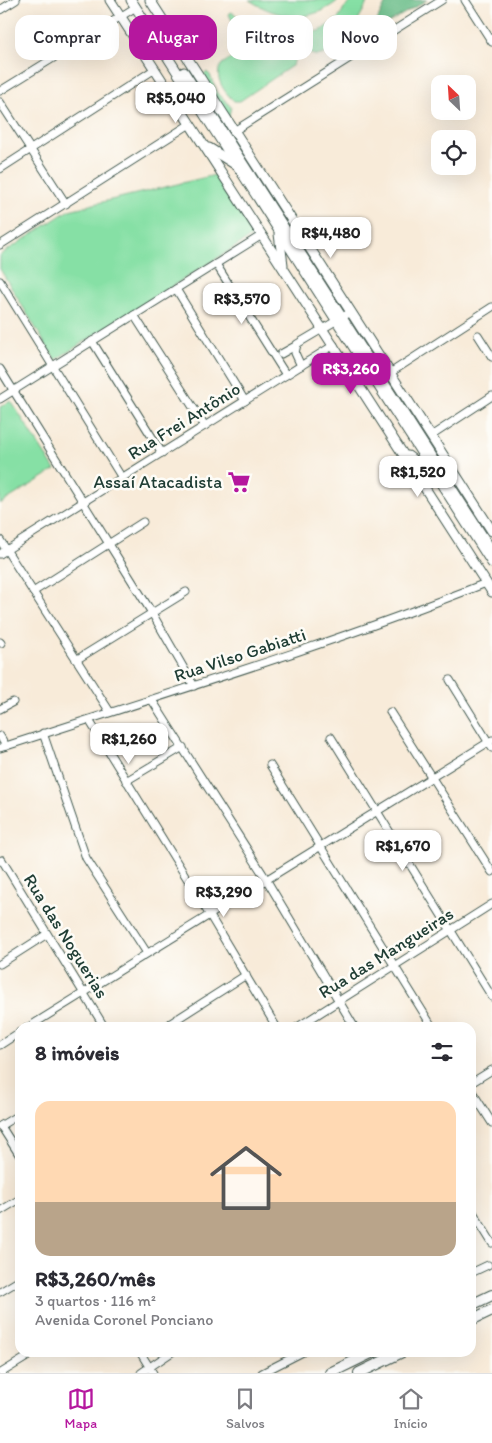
<!DOCTYPE html>
<html lang="pt">
<head>
<meta charset="utf-8">
<style>
  body { margin:0; font-family:Itim,sans-serif; background:#f2f2f3; color:#2b2b33; height:100vh; display:flex; flex-direction:column; font-size:19px; white-space:nowrap }
  * { box-sizing:border-box; margin:0 }
  p { font-size:16px; color:#7c7c81 }
  .icon { flex:none; width:28px; height:28px; fill:none; stroke:currentColor; stroke-width:2; stroke-linecap:round; stroke-linejoin:round }
  .map { position:relative; flex:1; overflow:hidden }
  .side { position:absolute; left:15px; top:1022px; width:461px; height:335px; display:flex; flex-direction:column; background:#fff; border-radius:15px; box-shadow:0 5px 20px #0002 }
  .side>* { flex:none }
  .top-card { position:absolute; left:15px; top:15px; width:462px; height:45px; display:flex; gap:10px }
  .needle { width:32px; rotate:335deg }
  .controls { position:absolute; left:431px; top:75px; display:grid; gap:10px }
  .controls a { display:grid; place-items:center; width:45px; height:45px; border-radius:10px; background:#fff; box-shadow:0 5px 20px #0002; font-size:25px }
  .price { position:absolute; translate:-50% -42px; padding:0 11px; border-radius:10px; background:#fff; color:#222; font-size:16px; line-height:32px; filter:drop-shadow(0 1px 2px #0008) }
  .price::after { content:''; position:absolute; left:50%; top:30px; width:15px; height:11px; margin-left:-8px; background:inherit; clip-path:polygon(0 0,100% 0,50% 100%) }
  .price.on { background:#b5179e; color:#fff }
  ul { padding:0; list-style:none }
  li { display:grid; align-content:center; gap:10px; height:265px; padding:0 20px }
  li span { display:grid; place-items:center; height:155px; border-radius:15px; color:#555 }
  li>.icon { margin-inline-start:auto }
  span .icon { width:90px; height:90px; fill:#fffc; stroke-width:1 }
  li b { font-size:21px }
  h2 { display:flex; justify-content:space-between; align-items:center; height:60px; padding:0 20px; font-size:21px }
  .pill { padding:0 18px; border-radius:15px; background:#fff; box-shadow:0 5px 20px #0002; font-size:18px; line-height:45px }
  .pill.on { background:#b5179e; color:#fff }
  .menu { display:flex; justify-content:space-around; align-items:center; height:70px; border-top:1px solid #e1e1e2; background:#fff; font-size:14px; color:#7c7c81 }
  .menu a { display:grid; justify-items:center; gap:2px }
  .menu .on { color:#b5179e }
  .map>svg:first-child { display:block }
  .green { fill:#86e0a5; stroke:#528e6c }
  .forest { fill:#6cbe8a; stroke:#467e5f }
  .lines { fill:none; stroke-linecap:round; stroke-linejoin:round }
  .minor-casing { stroke:#40574d; stroke-width:9 }
  .major-casing { stroke:#40574d; stroke-width:11 }
  .highway-casing { stroke:#40574d; stroke-width:12 }
  .minor { stroke:#fff; stroke-width:7 }
  .major { stroke:#fff; stroke-width:9 }
  .highway { stroke:#fff; stroke-width:10 }
  .labels { text-anchor:middle; dominant-baseline:central; stroke-width:5; stroke-linejoin:round; paint-order:stroke }
  .street-label { font-size:18px; fill:#1f3d34; stroke:#fdfcf7 }
  .poi-label { font-size:18px; fill:#1f3d34; stroke:#fdfcf7; text-anchor:end }
</style>
</head>
<body>
<div class="map">
<svg width="492" height="1373" viewBox="0 0 492 1373">
  <rect width="100%" height="100%" fill="#fdfcf7"/>
  <filter id="ink" filterUnits="userSpaceOnUse"><feTurbulence type="fractalNoise" baseFrequency=".02" numOctaves="2"/><feDisplacementMap in="SourceGraphic" scale="10" xChannelSelector="R" yChannelSelector="G"/><feConvolveMatrix kernelMatrix="1 2 1 2 8 2 1 2 1" color-interpolation-filters="sRGB"/></filter>
  <filter id="wash" filterUnits="userSpaceOnUse"><feTurbulence type="fractalNoise" baseFrequency=".0096" numOctaves="4" result="noise"/><feDisplacementMap in="SourceGraphic" scale="20" xChannelSelector="R" yChannelSelector="G"/><feGaussianBlur stdDeviation="1.12" result="paint"/><feColorMatrix in="noise" values="0 0 0 0 0 0 0 0 0 0 0 0 0 0 0 0 0 1.4 0 .05"/><feComposite in="paint" operator="in"/></filter>
  <g filter="url(#wash)">
    <rect width="100%" height="100%" fill="#f8ebd9"/>
    <g class="green">
      <path d="M249 0H339C309 24 280 19 249 0Z"/>
      <path d="M353 0H368C362 17 335 60 314 55 304 53 289 40 281 35L320 31 339 18 344 8Z"/>
      <path d="M231 12 249 23 240 38 229 14Z"/>
      <path d="M270 41C280 43 291 48 295 58L293 65 240 101H234C225 93 212 76 222 64 236 55 252 41 270 41Z"/>
      <path d="M207 72 210 75 217 92 231 107 228 119 224 123H221L195 82Z"/>
      <path d="M215 175 254 235 55 360 0 269V255L69 210Z"/>
      <path d="M11 401 55 470 0 504V407Z"/>
    </g>
    <path class="forest" d="M387 0H427L371 33Z"/>
  </g>
  <g filter="url(#ink)">
    <g class="lines">
      <defs>
        <g id="minor">
          <path d="M465 0 492 42"/>
          <path d="M0 10 16 0"/>
          <path d="M0 91 136 7"/>
          <path d="M0 102 66 204"/>
          <path d="M234 131 442 0"/>
          <path d="M0 169 155 69"/>
          <path d="M0 245 190 124"/>
          <path d="M216 264 286 375"/>
          <path d="M0 281 122 478"/>
          <path d="M176 289 245 401"/>
          <path d="M134 315 205 426"/>
          <path d="M478 335 492 357"/>
          <path d="M92 341 162 453"/>
          <path d="M281 354 297 345"/>
          <path d="M301 366 295 353 297 344 351 312"/>
          <path d="M0 369 152 613 194 686"/>
          <path d="M390 373 492 307"/>
          <path d="M0 399 262 235"/>
          <path d="M431 436 492 396"/>
          <path d="M0 540 110 712"/>
          <path d="M0 554 334 345"/>
          <path d="M33 592 143 522"/>
          <path d="M0 642 1 643"/>
          <path d="M76 660 186 592"/>
          <path d="M450 680 492 748"/>
          <path d="M152 700 266 879 355 1028"/>
          <path d="M0 709 13 702"/>
          <path d="M390 712 492 872"/>
          <path d="M89 720 209 914 277 1028"/>
          <path d="M43 733 86 858 147 953"/>
          <path d="M0 736 6 746"/>
          <path d="M331 737 492 997"/>
          <path d="M0 748C163 695 327 646 486 583"/>
          <path d="M270 765 433 1028"/>
          <path d="M126 781 183 747"/>
          <path d="M0 861 2 860 105 1028"/>
          <path d="M0 964 47 934"/>
          <path d="M27 1028 492 740"/>
          <path d="M163 1028 246 975"/>
          <path d="M296 1028 492 904"/>
          <path d="M0 1045 20 1032"/>
          <path d="M471 1083 492 1070"/>
          <path d="M471 1090 492 1123"/>
          <path d="M0 1126 20 1114"/>
          <path d="M1 1126 20 1156"/>
          <path d="M471 1209 492 1243"/>
          <path d="M0 1211 20 1199"/>
          <path d="M471 1273 488 1265"/>
          <path d="M0 1292 20 1280"/>
          <path d="M140 1352 153 1373"/>
          <path d="M1 1373 35 1352"/>
          <path d="M141 1373 172 1352"/>
          <path d="M262 1373 303 1352"/>
        </g>
        <g id="major">
          <path d="M110 0 492 592"/>
          <path d="M131 0 492 563"/>
          <path d="M150 0 492 531"/>
          <path d="M161 36 180 52"/>
          <path d="M184 72 492 551"/>
          <path d="M209 148 236 165"/>
          <path d="M279 234 283 265"/>
          <path d="M408 456 434 476"/>
        </g>
        <g id="highway">
          <path d="M471 1305 492 1295"/>
          <path d="M471 1320 492 1310"/>
          <path d="M330 1373 373 1352"/>
          <path d="M359 1373 402 1352"/>
        </g>
      </defs>
      <use href="#minor" class="minor-casing"/>
      <use href="#major" class="major-casing"/>
      <use href="#highway" class="highway-casing"/>
      <use href="#minor" class="minor"/>
      <use href="#major" class="major"/>
      <use href="#highway" class="highway"/>
    </g>
  </g>
  <defs>
    <symbol id="supermarket-bare" viewBox="-9 -9 18 18"><path d="M-6-5.5h2.5l.6 2H6L4.5 2H-2.5L-4.4-4H-6ZM-1.5 3.2a1.3 1.3 0 1 0 .1 0ZM3 3.2a1.3 1.3 0 1 0 .1 0Z" fill="#b5179e" stroke="#fdfcf7" stroke-width="2.5" paint-order="stroke"/></symbol>
  </defs>
  <g fill-rule="evenodd">
    <use href="#supermarket-bare" x="223" y="466" width="32" height="32"/>
  </g>
  <g class="labels">
    <g class="street-label">
      <text transform="translate(184 421) rotate(-32)">Rua Frei Antônio</text>
      <text transform="translate(240 655) rotate(-18)">Rua Vilso Gabiatti</text>
      <text transform="translate(66 936) rotate(58)">Rua das Noguerias</text>
      <text transform="translate(386 953) rotate(-32)">Rua das Mangueiras</text>
    </g>
    <g class="poi-label">
      <text x="222" y="482">Assaí Atacadista</text>
    </g>
  </g>
</svg>
<div class="controls">
<a><svg class="needle" viewBox="-14 -14 28 28"><path d="M0-13l5 13h-10z" fill="#e53935"/><path d="M0 13l5-13h-10z" fill="#7c7c81"/></svg></a>
<a><svg class="icon" aria-label="locate" viewBox="0 0 24 24"><circle cx="12" cy="12" r="6"/><path d="M12 2v4M12 18v4M2 12h4M18 12h4"/></svg></a>
</div>
<b class="price" style="left:176px;top:124px">R$5,040</b>
<b class="price" style="left:331px;top:259px">R$4,480</b>
<b class="price" style="left:242px;top:325px">R$3,570</b>
<b class="price on" style="left:351px;top:395px">R$3,260</b>
<b class="price" style="left:418px;top:498px">R$1,520</b>
<b class="price" style="left:129px;top:765px">R$1,260</b>
<b class="price" style="left:403px;top:872px">R$1,670</b>
<b class="price" style="left:224px;top:918px">R$3,290</b>
<div class="top-card">
<a class="pill">Comprar</a>
<a class="pill on">Alugar</a>
<a class="pill">Filtros</a>
<a class="pill">Novo</a>
</div>
<section class="side">
<h2>8 imóveis<svg class="icon" aria-label="filters" viewBox="0 0 24 24"><path d="M4 7h16M4 17h16"/><circle cx="9" cy="7" r="2"/><circle cx="15" cy="17" r="2"/></svg></h2>
<ul>
<li><span style="background:linear-gradient(#ffd9b3 65%,#b9a48a 0)"><svg class="icon" aria-label="home" viewBox="0 0 24 24"><path d="M3 11l9-7 9 7M6 9v11h12V9"/></svg></span><div><b>R$3,260/mês</b><p>3 quartos · 116 m²</p><p>Avenida Coronel Ponciano</p></div></li>
</ul>
</section>
</div>
<nav class="menu">
<a class="on"><svg class="icon" aria-label="map" viewBox="0 0 24 24"><path d="M3 6l6-2 6 2 6-2v14l-6 2-6-2-6 2zM9 4v14M15 6v14"/></svg>Mapa</a>
<a><svg class="icon" aria-label="saved" viewBox="0 0 24 24"><path d="M7 4h10v16l-5-4-5 4z"/></svg>Salvos</a>
<a><svg class="icon" aria-label="home" viewBox="0 0 24 24"><path d="M3 11l9-7 9 7M6 9v11h12V9"/></svg>Início</a>
</nav>
</body>
</html>
